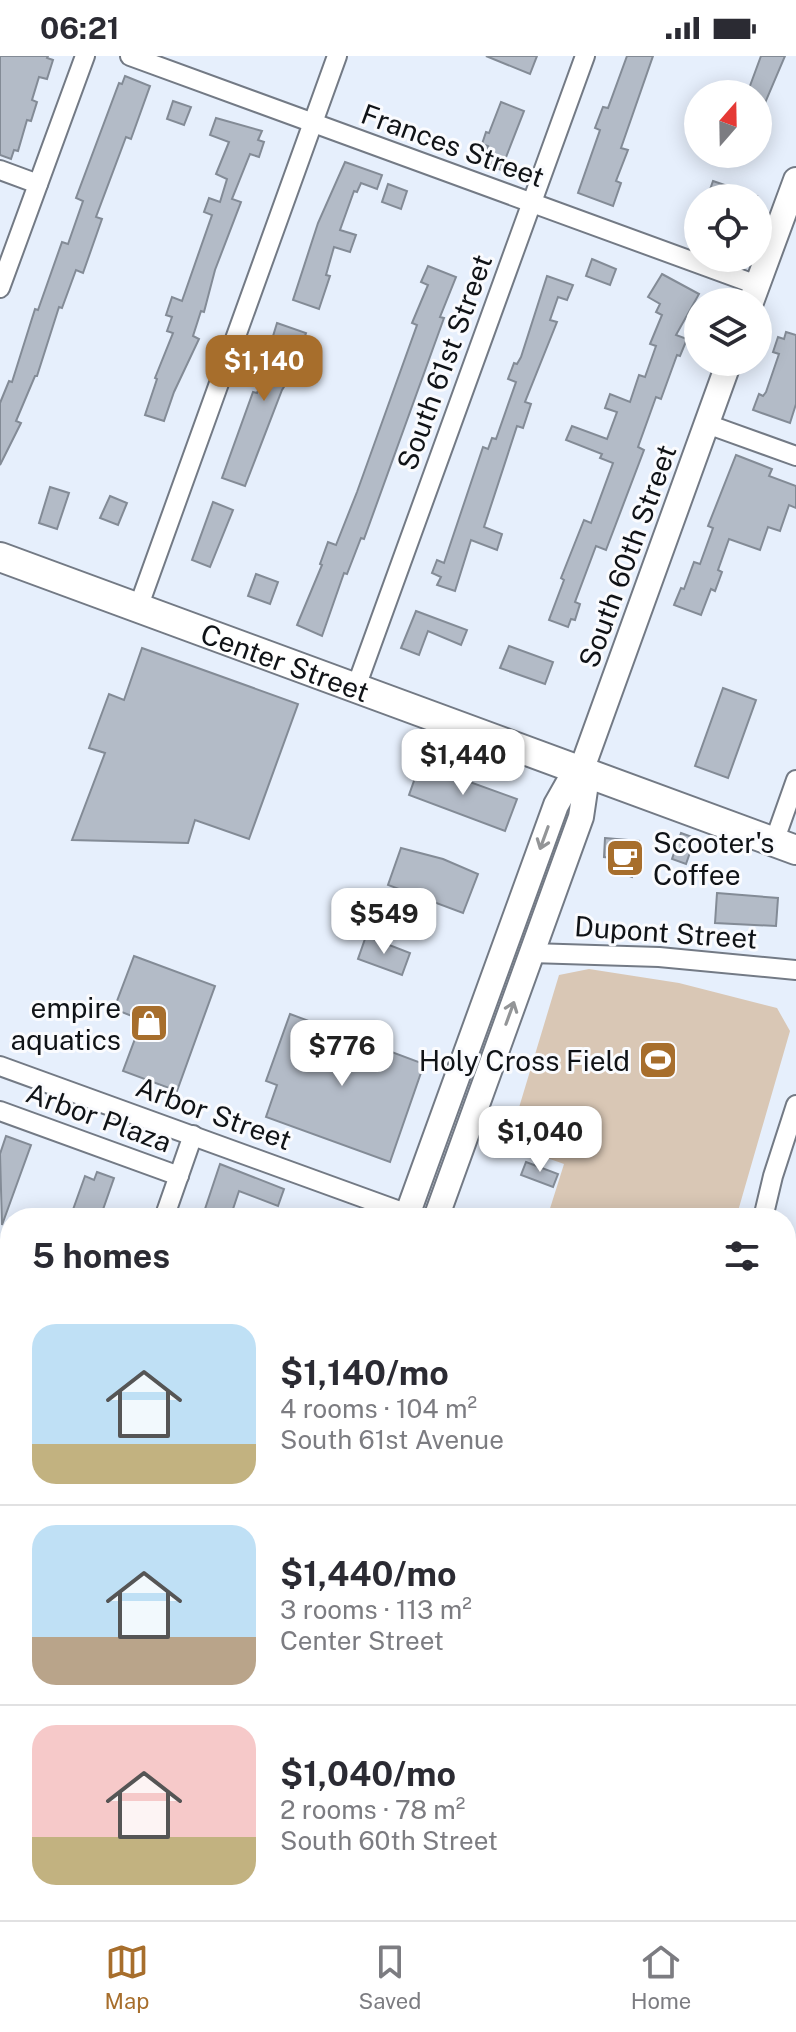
<!DOCTYPE html>
<html lang="en">
<head>
<meta charset="utf-8">
<style>
  body { margin:0; font-family:"Public Sans",sans-serif; background:#f2f2f3; color:#2b2b33; height:100vh; display:flex; flex-direction:column; font-size:30px; white-space:nowrap }
  * { box-sizing:border-box; margin:0 }
  p { font-size:26px; color:#7c7c81 }
  .icon { flex:none; width:44px; height:44px; fill:none; stroke:currentColor; stroke-width:2; stroke-linecap:round; stroke-linejoin:round }
  .map { position:relative; flex:1; overflow:hidden }
  .drawer { position:absolute; left:0px; top:1152px; width:796px; height:712px; display:flex; flex-direction:column; background:#fff; border-radius:32px 32px 0 0; box-shadow:0 4px 20px #0003 }
  .drawer>* { flex:none }
  .needle { width:52px; rotate:20deg }
  .fabs { position:absolute; left:684px; top:24px; display:grid; gap:16px }
  .fabs a { display:grid; place-items:center; width:88px; height:88px; border-radius:50%; background:#fff; box-shadow:0 4px 20px #0003; font-size:40px }
  .price { position:absolute; translate:-50% -68px; padding:0 18px; border-radius:16px; background:#fff; color:#222; font-size:26px; line-height:52px; filter:drop-shadow(0 2px 4px #0008) }
  .price::after { content:''; position:absolute; left:50%; top:48px; width:24px; height:18px; margin-left:-12px; background:inherit; clip-path:polygon(0 0,100% 0,50% 100%) }
  .price.on { background:#a76e2c; color:#fff }
  ul { padding:0; list-style:none }
  li { display:flex; align-items:center; gap:24px; height:200px; padding:0 32px }
  li+li { border-top:2px solid #e1e1e2 }
  li span { display:grid; place-items:center; flex:none; width:224px; height:160px; border-radius:24px; color:#555 }
  li>.icon { margin-inline-start:auto }
  span .icon { width:96px; height:96px; fill:#fffc; stroke-width:1 }
  li b { font-size:34px }
  h2 { display:flex; justify-content:space-between; align-items:center; height:96px; padding:0 32px; font-size:34px }
  .status { display:flex; justify-content:space-between; align-items:center; height:56px; padding:0 40px; background:#fff; direction:ltr }
  .status svg { height:22px; fill:currentColor }
  .tab-bar { display:flex; justify-content:space-around; align-items:center; height:112px; border-top:2px solid #e1e1e2; background:#fff; font-size:22px; color:#7c7c81 }
  .tab-bar a { display:grid; justify-items:center; gap:4px }
  .tab-bar .on { color:#a76e2c }
  .map>svg:first-child { display:block }
  .green { fill:#d9c7b5 }
  .building { fill:#b3bbc7; stroke:#838b96; stroke-width:2 }
  .lines { fill:none; stroke-linecap:round; stroke-linejoin:round }
  .minor-casing { stroke:#737a85; stroke-width:22 }
  .secondary-casing { stroke:#737a85; stroke-width:28 }
  .primary-casing { stroke:#737a85; stroke-width:32 }
  .minor { stroke:#fff; stroke-width:18 }
  .secondary { stroke:#fff; stroke-width:24 }
  .primary { stroke:#fff; stroke-width:28 }
  .oneway { stroke:#939597 }
  .labels { text-anchor:middle; dominant-baseline:central; stroke-width:6; stroke-linejoin:round; paint-order:stroke }
  .street-label { font-size:28px; fill:#101317; stroke:#fafbfe }
  .poi-label { font-size:28px; fill:#101317; stroke:#fafbfe; text-anchor:end }
</style>
</head>
<body>
<div class="status"><b>06:21</b><svg viewBox="0 0 49 12"><path d="M0 12V9h3v3zM5 12V6h3v6zM10 12V3h3v9zM15 12V0h3v12zM26 1h20v11H26zM47 4h2v5h-2z"/></svg></div>
<div class="map">
<svg width="796" height="1864" viewBox="0 0 796 1864">
  <rect width="100%" height="100%" fill="#e6effc"/>
  <g class="green">
    <path d="M589 913 679 927 777 952 790 975 736 1162H547L564 1108 508 1088 559 919Z"/>
    <path d="M786 1376 796 1379V1864H770L768 1854H786Z"/>
  </g>
  <g class="building">
    <path d="M0 0H48L47 2 53 4 47 23 39 21 32 44 37 46 31 65 27 64 18 95 14 94 11 103 0 99Z"/>
    <path d="M486 0H537L530 18Z"/>
    <path d="M627 0H653L621 92 628 94 616 125 621 127 613 150 578 137 600 74 595 72 603 51 608 52Z"/>
    <path d="M761 0H785L759 61 758 38H747Z"/>
    <path d="M125 20 150 30 131 83 126 81 96 161 102 163 83 217 76 214 62 252 59 251 37 320H35L16 365 21 367 0 409V347L9 325 12 326 35 253 38 254 62 186 68 188 83 145 76 142 119 27 122 28Z"/>
    <path d="M173 45 191 51 184 69 167 63Z"/>
    <path d="M501 46 524 55 501 114 482 106 488 90 482 88 486 76 489 77Z"/>
    <path d="M216 62 262 75 258 84 264 86 259 101 250 98 232 143 241 146 215 214 204 256 201 255 193 280 199 283 174 336 164 365 145 359 157 323 155 322 173 277 167 275 172 261 166 259 172 241 182 245 212 159 204 156 209 142 220 146 227 123 216 118 229 86 210 79Z"/>
    <path d="M345 106 382 119 377 133 361 127 357 136 354 135 340 174 356 179 350 196 334 191 326 219 330 220 319 253 293 244 318 167Z"/>
    <path d="M713 125 757 140 756 142H707Z"/>
    <path d="M388 128 407 135 401 153 382 146Z"/>
    <path d="M592 203 616 213 610 229 586 220Z"/>
    <path d="M428 210 456 221 440 261 444 262 364 483 361 482 347 518 344 517 322 580 297 569 322 509 320 508 328 486 336 489 357 436 417 269 412 267 428 229 421 226Z"/>
    <path d="M662 218 699 238 676 279 687 283 680 300 677 299 661 343 656 341 638 391 644 394 606 494 596 490 575 546 580 548 575 564 571 563 568 571 549 564 564 524 561 522 584 464 591 467 613 407 600 402 602 398 566 384 572 370 607 383 617 356 605 352 610 338 630 346 639 319 645 321 656 290 650 288 662 259 656 256 660 248 648 241Z"/>
    <path d="M547 220 573 229 567 244 558 241 550 264 557 266 525 346 531 348 523 372 517 370 484 471 502 478 497 494 471 484 455 535 437 529 441 521 432 517 437 504 444 507 483 391 488 393 492 382 496 383 516 326 508 323 514 307 517 308 521 301Z"/>
    <path d="M277 267 306 277 291 320 282 334 245 430 222 422 253 336 257 337 274 291 270 290Z"/>
    <path d="M786 276 796 279V348L790 367 753 354 759 338 763 340 766 336 779 298 773 296 778 281 784 283Z"/>
    <path d="M736 399 772 413 769 420 796 430V452L789 449 780 475 768 471 760 494 729 483 718 514 722 516 715 535 711 533 701 559 674 549 681 532 684 533 694 506 700 508 713 472 708 470Z"/>
    <path d="M50 431 69 437 57 473 39 467Z"/>
    <path d="M110 440 127 447 118 469 100 462Z"/>
    <path d="M213 446 233 454 210 511 192 504Z"/>
    <path d="M256 518 278 526 270 548 248 540Z"/>
    <path d="M416 555 467 574 461 589 428 575 419 599 401 592Z"/>
    <path d="M509 590 553 606 545 628 500 612Z"/>
    <path d="M142 592 298 648 249 783 195 764 188 787 72 784 105 697 89 692 109 638 124 644Z"/>
    <path d="M723 632 756 644 728 722 695 710Z"/>
    <path d="M420 708 517 743 505 775 409 739Z"/>
    <path d="M681 777 695 782 686 808 672 803Z"/>
    <path d="M605 782 639 785 637 804 632 821 618 816 622 803 604 801Z"/>
    <path d="M401 792 443 803 478 818 463 857 388 829Z"/>
    <path d="M717 837 778 842 776 870 715 867Z"/>
    <path d="M366 880 410 897 402 919 358 903Z"/>
    <path d="M134 900 215 930 177 1035 123 1015 142 964 114 953Z"/>
    <path d="M290 958 424 1008 390 1106 266 1061 277 1029 266 1025Z"/>
    <path d="M6 1080 31 1089 2 1169 0 1098Z"/>
    <path d="M526 1106 558 1118 553 1131 521 1119Z"/>
    <path d="M220 1108 284 1133 278 1150 239 1135 230 1162H202Z"/>
    <path d="M97 1116 114 1122 100 1162H70L85 1120 94 1124Z"/>
  </g>
  <g class="lines">
    <defs>
      <g id="minor">
        <path d="M130 0 757 229"/>
        <path d="M0 114 38 128"/>
        <path d="M0 232 85 0"/>
        <path d="M707 368 796 400"/>
        <path d="M138 552 337 0"/>
        <path d="M356 631 585 0"/>
        <path d="M774 786 796 724"/>
        <path d="M531 897 659 901 796 914"/>
        <path d="M0 1010 408 1158"/>
        <path d="M0 1055 179 1120"/>
        <path d="M164 1162 193 1079"/>
        <path d="M763 1162 773 1120 796 1049"/>
        <path d="M0 1516 10 1520"/>
        <path d="M0 1719 10 1723"/>
        <path d="M236 1854 263 1864"/>
        <path d="M739 1854 740 1864"/>
      </g>
      <g id="secondary">
        <path d="M751 246 796 124"/>
        <path d="M406 1162 556 749 569 726 581 715 729 306"/>
        <path d="M436 1162 581 761 585 734 581 715"/>
        <path d="M151 1864 155 1854"/>
        <path d="M182 1864 185 1854"/>
      </g>
      <g id="primary">
        <path id="s1" d="M0 501 796 794"/>
      </g>
    </defs>
    <use href="#minor" class="minor-casing"/>
    <use href="#secondary" class="secondary-casing"/>
    <use href="#primary" class="primary-casing"/>
    <use href="#minor" class="minor"/>
    <use href="#secondary" class="secondary"/>
    <use href="#primary" class="primary"/>
  </g>
  <defs><path id="oneway-shaft" d="M-6 0H5M1.5-3L5.5 0L1.5 3" fill="none" stroke-width="1.6" stroke-linecap="round" stroke-linejoin="round" transform="scale(2)"/></defs>
  <g class="oneway">
    <use href="#oneway-shaft" transform="translate(544 782) rotate(110)"/>
    <use href="#oneway-shaft" transform="translate(510 957) rotate(-70)"/>
  </g>
  <defs>
    <symbol id="cafe-square" viewBox="-11 -11 22 22"><rect x="-9" y="-9" width="18" height="18" rx="4" fill="#a76e2c" stroke="#fafbfe"/><path d="M-5.5-4.5H6V0H3Q3 3.5 0 3.5H-2.5Q-5.5 3.5-5.5 0ZM3-3.2v2h1.7v-2ZM-6 4.5H4V6H-6Z" fill="#fff"/></symbol>
    <symbol id="shop-square" viewBox="-11 -11 22 22"><rect x="-9" y="-9" width="18" height="18" rx="4" fill="#a76e2c" stroke="#fafbfe"/><path d="M-5-2.5h2.3a2.7 3.5 0 0 1 5.4 0H5L5.5 6h-11ZM-1.5-2.5h3a1.5 2.3 0 0 0-3 0Z" fill="#fff"/></symbol>
    <symbol id="stadium-square" viewBox="-11 -11 22 22"><rect x="-9" y="-9" width="18" height="18" rx="4" fill="#a76e2c" stroke="#fafbfe"/><path d="M0-5a6.5 5 0 1 0 0 10a6.5 5 0 1 0 0-10ZM-3.5-1.8h7v3.6h-7Z" fill="#fff"/></symbol>
  </defs>
  <g fill-rule="evenodd">
    <use href="#cafe-square" x="603" y="780" width="44" height="44"/>
    <use href="#shop-square" x="127" y="945" width="44" height="44"/>
    <use href="#stadium-square" x="636" y="982" width="44" height="44"/>
  </g>
  <g class="labels">
    <g class="street-label">
      <text transform="translate(453 89) rotate(20)">Frances Street</text>
      <text transform="translate(444 306) rotate(-70)">South 61st Street</text>
      <text transform="translate(627 500) rotate(-70)">South 60th Street</text>
      <text stroke="none"><textPath href="#s1" startOffset="304">Center Street</textPath></text>
      <text transform="translate(666 876) rotate(4)">Dupont Street</text>
      <text transform="translate(214 1057) rotate(20)">Arbor Street</text>
      <text transform="translate(99 1061) rotate(20)">Arbor Plaza</text>
    </g>
    <g class="poi-label">
      <text x="653" y="786" text-anchor="start">Scooter's<tspan x="653" dy="32">Coffee</tspan></text>
      <text x="121" y="951">empire<tspan x="121" dy="32">aquatics</tspan></text>
      <text x="630" y="1004">Holy Cross Field</text>
    </g>
  </g>
</svg>
<div class="fabs">
<a><svg class="needle" viewBox="-14 -14 28 28"><path d="M0-13l5 13h-10z" fill="#e53935"/><path d="M0 13l5-13h-10z" fill="#7c7c81"/></svg></a>
<a><svg class="icon" aria-label="locate" viewBox="0 0 24 24"><circle cx="12" cy="12" r="6"/><path d="M12 2v4M12 18v4M2 12h4M18 12h4"/></svg></a>
<a><svg class="icon" aria-label="layers" viewBox="0 0 24 24"><path d="M12 4l9 5-9 5-9-5zM3 14l9 5 9-5"/></svg></a>
</div>
<b class="price on" style="left:264px;top:347px">$1,140</b>
<b class="price" style="left:463px;top:741px">$1,440</b>
<b class="price" style="left:384px;top:900px">$549</b>
<b class="price" style="left:342px;top:1032px">$776</b>
<b class="price" style="left:540px;top:1118px">$1,040</b>
<section class="drawer">
<h2>5 homes<svg class="icon" aria-label="filters" viewBox="0 0 24 24"><path d="M4 7h16M4 17h16"/><circle cx="9" cy="7" r="2"/><circle cx="15" cy="17" r="2"/></svg></h2>
<ul>
<li><span style="background:linear-gradient(#bfe0f5 75%,#c2b280 0)"><svg class="icon" aria-label="home" viewBox="0 0 24 24"><path d="M3 11l9-7 9 7M6 9v11h12V9"/></svg></span><div><b>$1,140/mo</b><p>4 rooms · 104 m²</p><p>South 61st Avenue</p></div></li>
<li><span style="background:linear-gradient(#bfe0f5 70%,#b9a48a 0)"><svg class="icon" aria-label="home" viewBox="0 0 24 24"><path d="M3 11l9-7 9 7M6 9v11h12V9"/></svg></span><div><b>$1,440/mo</b><p>3 rooms · 113 m²</p><p>Center Street</p></div></li>
<li><span style="background:linear-gradient(#f6c9c9 70%,#c2b280 0)"><svg class="icon" aria-label="home" viewBox="0 0 24 24"><path d="M3 11l9-7 9 7M6 9v11h12V9"/></svg></span><div><b>$1,040/mo</b><p>2 rooms · 78 m²</p><p>South 60th Street</p></div></li>
</ul>
</section>
</div>
<nav class="tab-bar">
<a class="on"><svg class="icon" aria-label="map" viewBox="0 0 24 24"><path d="M3 6l6-2 6 2 6-2v14l-6 2-6-2-6 2zM9 4v14M15 6v14"/></svg>Map</a>
<a><svg class="icon" aria-label="saved" viewBox="0 0 24 24"><path d="M7 4h10v16l-5-4-5 4z"/></svg>Saved</a>
<a><svg class="icon" aria-label="home" viewBox="0 0 24 24"><path d="M3 11l9-7 9 7M6 9v11h12V9"/></svg>Home</a>
</nav>
</body>
</html>
